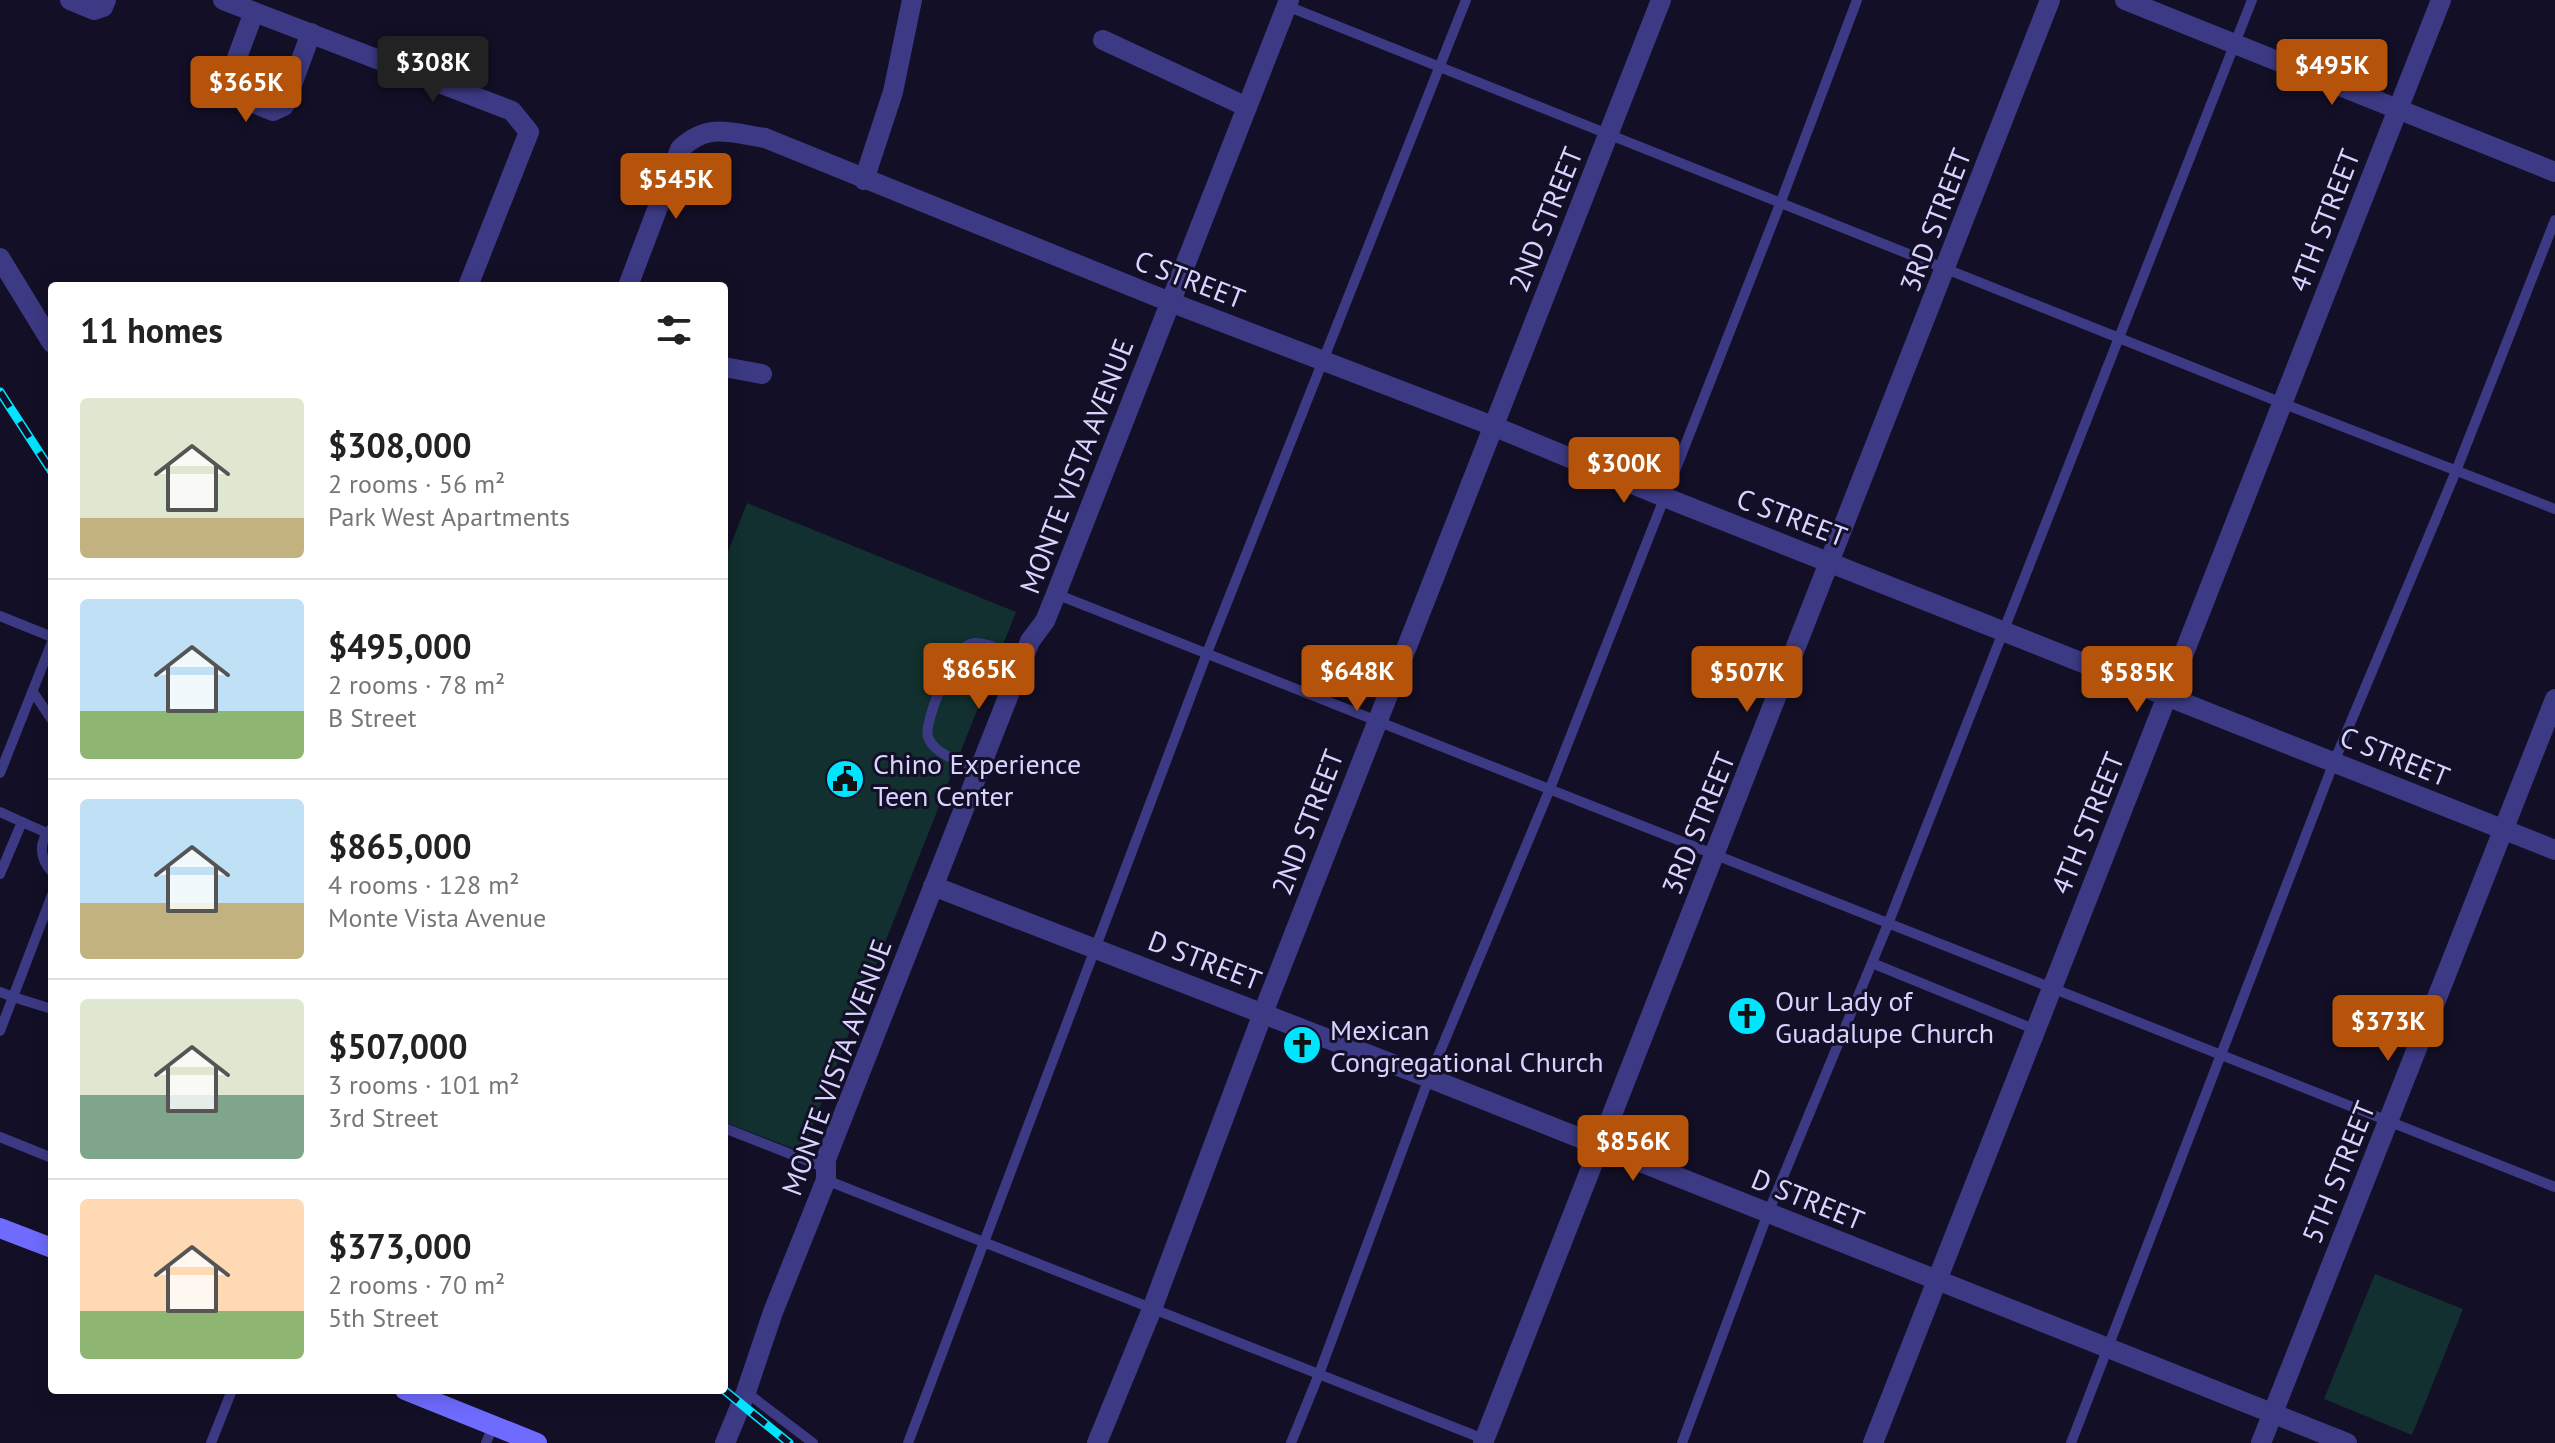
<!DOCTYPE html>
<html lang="en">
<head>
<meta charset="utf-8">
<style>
  body { margin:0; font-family:"PT Sans",sans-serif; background:#f2f2f2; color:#222; height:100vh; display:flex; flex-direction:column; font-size:30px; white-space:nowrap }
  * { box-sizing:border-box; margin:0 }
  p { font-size:26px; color:#767676 }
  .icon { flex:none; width:44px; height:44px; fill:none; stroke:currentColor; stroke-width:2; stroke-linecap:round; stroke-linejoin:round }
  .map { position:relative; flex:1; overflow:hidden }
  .drawer { position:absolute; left:48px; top:282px; width:680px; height:1112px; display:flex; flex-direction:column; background:#fff; border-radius:8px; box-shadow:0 4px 20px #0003 }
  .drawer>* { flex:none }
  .price { position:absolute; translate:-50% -68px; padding:0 18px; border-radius:8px; background:#b45309; color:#fff; font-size:26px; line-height:52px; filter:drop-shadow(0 2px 4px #0008) }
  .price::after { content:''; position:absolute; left:50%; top:48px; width:24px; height:18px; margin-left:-12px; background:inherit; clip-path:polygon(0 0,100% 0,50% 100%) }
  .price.current { background:#222; color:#fff }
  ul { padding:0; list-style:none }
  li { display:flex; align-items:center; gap:24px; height:200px; padding:0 32px }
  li+li { border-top:2px solid #e0e0e0 }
  li span { display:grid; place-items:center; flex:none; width:224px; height:160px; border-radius:8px; color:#555 }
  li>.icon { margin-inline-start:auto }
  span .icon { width:96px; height:96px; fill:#fffc; stroke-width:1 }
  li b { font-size:34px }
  h2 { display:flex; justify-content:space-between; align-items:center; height:96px; padding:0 32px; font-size:34px }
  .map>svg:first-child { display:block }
  .green { fill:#12302f }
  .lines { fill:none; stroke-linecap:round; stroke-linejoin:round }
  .service { stroke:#3d3a85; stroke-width:10 }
  .minor { stroke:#3d3a85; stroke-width:20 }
  .tertiary { stroke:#3d3a85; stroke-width:20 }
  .secondary { stroke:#6f6bff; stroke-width:20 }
  .rail-casing { stroke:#00e5ff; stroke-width:9 }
  .rail { stroke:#130f26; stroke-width:6; stroke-dasharray:18; stroke-linecap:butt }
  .labels { text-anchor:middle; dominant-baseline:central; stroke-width:6; stroke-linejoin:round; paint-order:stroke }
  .street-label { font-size:28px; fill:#d9d4ff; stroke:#130f26 }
  .poi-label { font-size:28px; fill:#d9d4ff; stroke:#130f26; text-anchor:start }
</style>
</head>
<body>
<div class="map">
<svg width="2555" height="1443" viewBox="0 0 2555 1443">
  <rect width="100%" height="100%" fill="#130f26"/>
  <g class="green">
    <path d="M747 503 1016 612 802 1152 724 1122V562Z"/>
    <path d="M2375 1274 2463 1309 2412 1435 2324 1399Z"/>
  </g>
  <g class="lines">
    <g class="service">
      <path d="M1287 6 2282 403 2555 509"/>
      <path d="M1056 594 2555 1187"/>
      <path d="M0 616 52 637"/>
      <path d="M33 692 52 720"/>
      <path d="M980 768C963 762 935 756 928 737 923 723 954 649 970 644 985 639 1009 655 1023 660"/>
      <path d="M0 773 52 642"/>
      <path d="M0 812 22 822 0 874"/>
      <path d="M22 822 47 833"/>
      <path d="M52 828C38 841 39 858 52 872"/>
      <path d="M52 895 13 997 52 1009"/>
      <path d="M1872 963 2036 1030"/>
      <path d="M0 992 13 997 0 1031"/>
      <path d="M724 1128 826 1168"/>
      <path d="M0 1137 52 1158"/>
      <path d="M826 1180 1486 1440"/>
      <path d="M746 1392 813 1443"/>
      <path d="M211 1443 232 1390"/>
      <path d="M486 1443 493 1426"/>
      <path d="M908 1443 1207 653 1466 0"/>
      <path d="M1291 1443 1319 1374 1429 1078 1549 791 1780 204 1857 0"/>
      <path d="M1682 1443 1768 1213 1888 924 2252 0"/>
      <path d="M2071 1443 2334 762 2456 471 2555 220"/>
    </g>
    <g class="minor">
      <path d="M70 0 94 10 103 7 106 0"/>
      <path d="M223 0 512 111 529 132 468 286"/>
      <path d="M2125 0 2555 172"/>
      <path d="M254 12 228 82 232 94 273 111 284 106 311 33"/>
      <path d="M1103 40 1247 107"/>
      <path d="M864 180 893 92 912 0"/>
      <path d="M0 258 52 343"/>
      <path d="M628 286 680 149C708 122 730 133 765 138L1170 302 1493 426 1664 497 2555 850"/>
      <path d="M724 367 762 374"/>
      <path d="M933 886 1429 1078 2347 1443"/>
      <path d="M1097 1443 1152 1309 1263 1013 1661 0"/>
      <path d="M1483 1443 2050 0"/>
      <path d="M1873 1443 2441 0"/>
      <path d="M2261 1443 2555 699"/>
    </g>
    <path class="tertiary" d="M725 1443 746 1392 773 1312 826 1180V1159L1030 641 1045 621 1056 594 1289 0"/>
    <g class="secondary">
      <path d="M0 1228 52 1248"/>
      <path d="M405 1390 537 1443"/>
    </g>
    <defs>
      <g id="rail">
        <path d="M0 392 52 472"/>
        <path d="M724 1390 789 1443"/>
      </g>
    </defs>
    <use href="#rail" class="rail-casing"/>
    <use href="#rail" class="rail"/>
  </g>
  <defs>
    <symbol id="civic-disc" viewBox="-11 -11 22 22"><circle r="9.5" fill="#00e5ff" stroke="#130f26"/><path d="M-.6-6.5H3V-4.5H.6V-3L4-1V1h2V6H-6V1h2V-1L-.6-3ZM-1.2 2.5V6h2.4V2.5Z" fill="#111"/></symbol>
    <symbol id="church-disc" viewBox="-11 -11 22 22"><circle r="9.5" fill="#00e5ff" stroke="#130f26"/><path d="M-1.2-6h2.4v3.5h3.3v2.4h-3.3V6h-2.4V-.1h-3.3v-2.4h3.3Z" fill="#111"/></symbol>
  </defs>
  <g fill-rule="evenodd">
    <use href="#civic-disc" x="823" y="757" width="44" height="44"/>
    <use href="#church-disc" x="1725" y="994" width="44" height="44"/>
    <use href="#church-disc" x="1280" y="1023" width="44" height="44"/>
  </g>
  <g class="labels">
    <g class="street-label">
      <text transform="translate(1545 219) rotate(-68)">2ND STREET</text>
      <text transform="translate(1935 220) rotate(-69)">3RD STREET</text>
      <text transform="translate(2324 220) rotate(-69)">4TH STREET</text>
      <text transform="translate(1190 279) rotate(21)">C STREET</text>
      <text transform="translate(1076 466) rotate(-69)">MONTE VISTA AVENUE</text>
      <text transform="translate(1792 517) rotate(21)">C STREET</text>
      <text transform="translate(2395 756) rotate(22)">C STREET</text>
      <text transform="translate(1307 822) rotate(-69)">2ND STREET</text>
      <text transform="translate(1698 823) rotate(-68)">3RD STREET</text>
      <text transform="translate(2087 823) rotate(-68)">4TH STREET</text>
      <text transform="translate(1205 960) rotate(21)">D STREET</text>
      <text transform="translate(836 1067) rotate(-70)">MONTE VISTA AVENUE</text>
      <text transform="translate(2338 1172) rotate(-68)">5TH STREET</text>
      <text transform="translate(1808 1199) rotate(22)">D STREET</text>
    </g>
    <g class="poi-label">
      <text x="873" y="763">Chino Experience<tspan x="873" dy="32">Teen Center</tspan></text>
      <text x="1775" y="1000">Our Lady of<tspan x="1775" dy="32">Guadalupe Church</tspan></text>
      <text x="1330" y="1029">Mexican<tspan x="1330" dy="32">Congregational Church</tspan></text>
    </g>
  </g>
</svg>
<b class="price current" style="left:433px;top:104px">$308K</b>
<b class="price" style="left:2332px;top:107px">$495K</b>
<b class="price" style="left:246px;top:124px">$365K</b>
<b class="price" style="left:676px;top:221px">$545K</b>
<b class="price" style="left:1624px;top:505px">$300K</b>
<b class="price" style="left:979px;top:711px">$865K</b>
<b class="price" style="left:1357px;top:713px">$648K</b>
<b class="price" style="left:1747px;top:714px">$507K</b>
<b class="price" style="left:2137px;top:714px">$585K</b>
<b class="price" style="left:2388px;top:1063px">$373K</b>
<b class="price" style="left:1633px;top:1183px">$856K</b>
<section class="drawer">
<h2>11 homes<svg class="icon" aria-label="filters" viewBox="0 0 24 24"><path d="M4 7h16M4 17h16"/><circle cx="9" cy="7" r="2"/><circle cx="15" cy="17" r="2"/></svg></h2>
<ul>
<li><span style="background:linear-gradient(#dfe7d0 75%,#c2b280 0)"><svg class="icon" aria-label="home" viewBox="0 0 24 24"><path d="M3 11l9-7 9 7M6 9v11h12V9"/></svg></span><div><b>$308,000</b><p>2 rooms · 56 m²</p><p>Park West Apartments</p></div></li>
<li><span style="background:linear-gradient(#bfe0f5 70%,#8fb573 0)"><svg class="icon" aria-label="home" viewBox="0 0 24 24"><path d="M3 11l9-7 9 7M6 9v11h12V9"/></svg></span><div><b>$495,000</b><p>2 rooms · 78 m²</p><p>B Street</p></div></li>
<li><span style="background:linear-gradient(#bfe0f5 65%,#c2b280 0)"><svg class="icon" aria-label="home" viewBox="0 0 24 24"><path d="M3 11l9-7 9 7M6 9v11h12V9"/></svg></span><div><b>$865,000</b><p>4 rooms · 128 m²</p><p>Monte Vista Avenue</p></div></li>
<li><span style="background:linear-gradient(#dfe7d0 60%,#7fa58c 0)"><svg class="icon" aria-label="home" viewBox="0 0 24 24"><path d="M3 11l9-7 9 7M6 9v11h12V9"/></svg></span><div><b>$507,000</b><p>3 rooms · 101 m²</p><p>3rd Street</p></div></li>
<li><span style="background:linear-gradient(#ffd9b3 70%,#8fb573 0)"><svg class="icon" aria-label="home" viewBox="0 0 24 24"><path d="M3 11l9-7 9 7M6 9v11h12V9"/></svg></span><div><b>$373,000</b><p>2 rooms · 70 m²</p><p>5th Street</p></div></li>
</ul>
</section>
</div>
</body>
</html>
